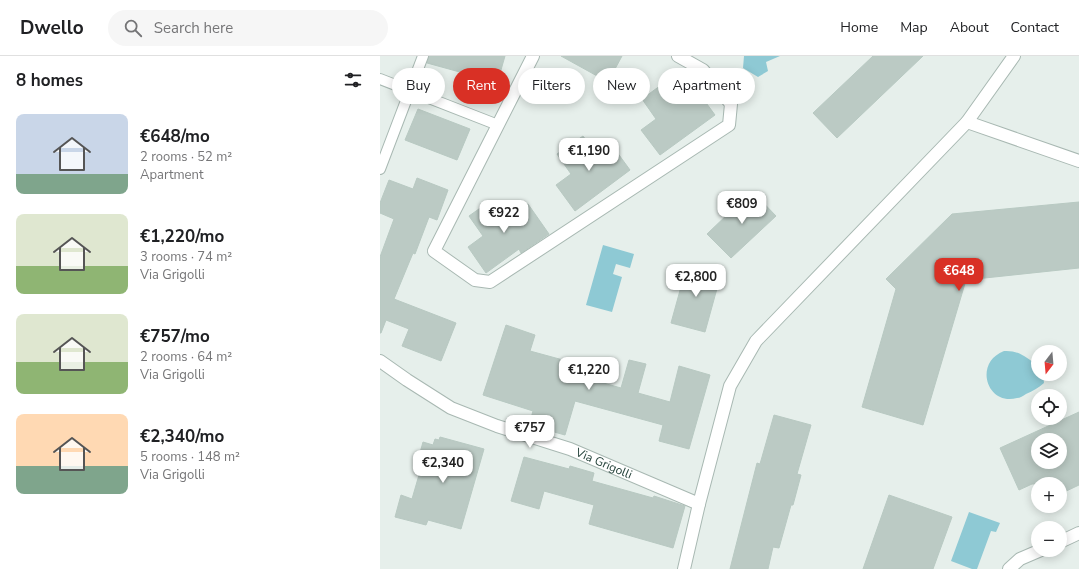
<!DOCTYPE html>
<html lang="en">
<head>
<meta charset="utf-8">
<style>
  body { margin:0; font-family:"Nunito Sans",sans-serif; background:#f6f6f6; color:#202124; height:100vh; display:flex; flex-direction:column; font-size:15px; white-space:nowrap }
  * { box-sizing:border-box; margin:0 }
  p { font-size:13px; color:#757577 }
  .icon { flex:none; width:22px; height:22px; fill:none; stroke:currentColor; stroke-width:2; stroke-linecap:round; stroke-linejoin:round }
  .map { position:relative; flex:1; overflow:hidden }
  .panel { display:flex; flex-direction:column; background:#fff; width:380px }
  .panel>* { flex:none }
  .banner { position:absolute; left:12px; top:12px; width:380px; height:36px; display:flex; gap:8px }
  .needle { width:26px; rotate:196deg }
  .controls { position:absolute; left:651px; top:289px; display:grid; gap:8px }
  .controls a { display:grid; place-items:center; width:36px; height:36px; border-radius:50%; background:#fff; box-shadow:0 2px 10px #0003; font-size:20px }
  .price { position:absolute; translate:-50% -34px; padding:0 9px; border-radius:8px; background:#fff; color:#222; font-size:13px; line-height:26px; filter:drop-shadow(0 1px 2px #0008) }
  .price::after { content:''; position:absolute; left:50%; top:24px; width:12px; height:9px; margin-left:-6px; background:inherit; clip-path:polygon(0 0,100% 0,50% 100%) }
  .price.active { background:#d93025; color:#fff }
  ul { padding:0; list-style:none }
  li { display:flex; align-items:center; gap:12px; height:100px; padding:0 16px }
  li span { display:grid; place-items:center; flex:none; width:112px; height:80px; border-radius:8px; color:#555 }
  li>.icon { margin-inline-start:auto }
  span .icon { width:48px; height:48px; fill:#fffc; stroke-width:1 }
  li b { font-size:17px }
  h2 { display:flex; justify-content:space-between; align-items:center; height:48px; padding:0 16px; font-size:17px }
  .tag { padding:0 14px; border-radius:18px; background:#fff; box-shadow:0 2px 10px #0003; font-size:14px; line-height:36px }
  .tag.active { background:#d93025; color:#fff }
  header { display:flex; align-items:center; gap:24px; box-sizing:border-box; height:56px; padding:0 20px; background:#fff; border-bottom:1px solid #e0e0e0 }
  header strong { font-size:19px }
  nav { display:flex; gap:22px; margin-inline-start:auto; font-size:14px }
  .search { width:280px; height:36px; background:#f6f6f6; display:flex; align-items:center; gap:10px; box-sizing:border-box; padding:0 14px; border-radius:22px; color:#757577; font-size:15px }
  main { display:flex; flex:1; min-height:0 }
  .map>svg:first-child { display:block }
  .water { fill:#8ec9d4 }
  .building { fill:#bbcac4; stroke:#b8c9c2; fill-rule:evenodd }
  .lines { fill:none; stroke-linecap:round; stroke-linejoin:round }
  .service-casing { stroke:#a8b8b2; stroke-width:12 }
  .minor-casing { stroke:#a8b8b2; stroke-width:14 }
  .service { stroke:#fff; stroke-width:10 }
  .minor { stroke:#fff; stroke-width:12 }
  .labels { text-anchor:middle; dominant-baseline:central; stroke-width:3; stroke-linejoin:round; paint-order:stroke }
  .street-label { font-size:12px; fill:#24423a; stroke:#f7fbf9 }
</style>
</head>
<body>
<header>
<strong>Dwello</strong>
<div class="search"><svg class="icon" aria-label="search" viewBox="0 0 24 24"><circle cx="10" cy="10" r="6"/><path d="M15 15l6 6"/></svg>Search here</div>
<nav><a>Home</a><a>Map</a><a>About</a><a>Contact</a></nav>
</header>
<main>
<section class="panel">
<h2>8 homes<svg class="icon" aria-label="filters" viewBox="0 0 24 24"><path d="M4 7h16M4 17h16"/><circle cx="9" cy="7" r="2"/><circle cx="15" cy="17" r="2"/></svg></h2>
<ul>
<li><span style="background:linear-gradient(#c9d6e8 75%,#7fa58c 0)"><svg class="icon" aria-label="home" viewBox="0 0 24 24"><path d="M3 11l9-7 9 7M6 9v11h12V9"/></svg></span><div><b>€648/mo</b><p>2 rooms · 52 m²</p><p>Apartment</p></div></li>
<li><span style="background:linear-gradient(#dfe7d0 65%,#8fb573 0)"><svg class="icon" aria-label="home" viewBox="0 0 24 24"><path d="M3 11l9-7 9 7M6 9v11h12V9"/></svg></span><div><b>€1,220/mo</b><p>3 rooms · 74 m²</p><p>Via Grigolli</p></div></li>
<li><span style="background:linear-gradient(#dfe7d0 60%,#8fb573 0)"><svg class="icon" aria-label="home" viewBox="0 0 24 24"><path d="M3 11l9-7 9 7M6 9v11h12V9"/></svg></span><div><b>€757/mo</b><p>2 rooms · 64 m²</p><p>Via Grigolli</p></div></li>
<li><span style="background:linear-gradient(#ffd9b3 65%,#7fa58c 0)"><svg class="icon" aria-label="home" viewBox="0 0 24 24"><path d="M3 11l9-7 9 7M6 9v11h12V9"/></svg></span><div><b>€2,340/mo</b><p>5 rooms · 148 m²</p><p>Via Grigolli</p></div></li>
</ul>
</section>
<div class="map">
<svg width="699" height="513" viewBox="0 0 699 513">
  <rect width="100%" height="100%" fill="#e6efeb"/>
  <g class="water">
    <path d="M364 0H400L386 6 388 15 378 21 363 12Z"/>
    <path d="M223 189 254 198 250 212 236 208 233 218 242 221 232 256 206 249Z"/>
    <path d="M624 295C639 294 647 302 658 310V318H663L664 327C658 332 653 335 646 338 643 340 640 342 637 342 607 350 593 307 624 295Z"/>
    <path d="M589 456 620 467 616 476 611 475 597 513H592L571 505Z"/>
  </g>
  <g class="building">
    <path d="M49 0H125L112 45 81 37 87 18 47 7Z"/>
    <path d="M181 0H242L228 26Z"/>
    <path d="M493 0H543L457 82 433 57Z"/>
    <path d="M288 24 302 43 316 33 335 59 280 99 261 74 276 63 262 43Z"/>
    <path d="M38 53 90 73 77 104 25 84Z"/>
    <path d="M203 80 217 99 231 88 250 114 195 155 176 129 191 118 177 98Z"/>
    <path d="M37 122 68 134 57 164 49 161 35 198 33 197 14 243 76 267 61 305 22 290 29 273 6 264 1 277H0V201L14 163 0 157V147L9 124 33 133Z"/>
    <path d="M372 135 396 160 351 202 327 178Z"/>
    <path d="M699 146V212L586 224 543 369 482 351 516 233 506 223 572 158Z"/>
    <path d="M106 148 124 154 129 162 134 158 137 159 139 155 148 148 169 178 141 197 139 193 106 217 88 191 103 180 89 160Z"/>
    <path d="M307 209 341 218 325 276 291 267Z"/>
    <path d="M126 269 155 279 150 295 205 310 202 321 241 332 249 304 266 308 258 337 290 346 299 310 330 319 309 393 279 385 283 369 195 345 185 379 149 369 153 355 103 339Z"/>
    <path d="M699 356V429L680 438V428H652L639 434 620 392ZM658 384H680V406H658Z"/>
    <path d="M394 359 431 369 417 418 421 419 413 449H411L399 492 393 491 388 513H350L377 407 380 408Z"/>
    <path d="M60 381 104 393 81 473 48 464 46 469 15 461 21 439 32 443 41 412 36 411 43 386 53 389 55 383 59 384Z"/>
    <path d="M144 401 189 413 190 410 214 417 212 425 273 442 274 440 305 450 293 492 209 468 214 449 164 435 159 453 131 445Z"/>
    <path d="M509 439 572 461 553 513H483Z"/>
  </g>
  <g class="lines">
    <defs>
      <g id="service">
        <path d="M0 23 118 69"/>
        <path d="M0 113 43 0"/>
      </g>
      <g id="minor">
        <path d="M153 0 54 195 95 224 110 226 349 69 351 48 323 14 298 0"/>
        <path d="M587 66 699 105"/>
        <path id="s1" d="M0 305 27 324 71 352 117 370 190 393 319 448"/>
        <path d="M680 486 699 477"/>
        <path d="M304 513 319 448 350 330 376 285 587 66 634 0"/>
        <path d="M629 513 640 503 661 494"/>
      </g>
    </defs>
    <use href="#service" class="service-casing"/>
    <use href="#minor" class="minor-casing"/>
    <use href="#service" class="service"/>
    <use href="#minor" class="minor"/>
  </g>
  <g class="labels">
    <g class="street-label">
      <text stroke="none"><textPath href="#s1" startOffset="248">Via Grigolli</textPath></text>
    </g>
  </g>
</svg>
<div class="controls">
<a><svg class="needle" viewBox="-14 -14 28 28"><path d="M0-13l5 13h-10z" fill="#e53935"/><path d="M0 13l5-13h-10z" fill="#757577"/></svg></a>
<a><svg class="icon" aria-label="locate" viewBox="0 0 24 24"><circle cx="12" cy="12" r="6"/><path d="M12 2v4M12 18v4M2 12h4M18 12h4"/></svg></a>
<a><svg class="icon" aria-label="layers" viewBox="0 0 24 24"><path d="M12 4l9 5-9 5-9-5zM3 14l9 5 9-5"/></svg></a>
<a>+</a>
<a>−</a>
</div>
<b class="price" style="left:209px;top:116px">€1,190</b>
<b class="price" style="left:362px;top:169px">€809</b>
<b class="price" style="left:124px;top:178px">€922</b>
<b class="price active" style="left:579px;top:236px">€648</b>
<b class="price" style="left:316px;top:242px">€2,800</b>
<b class="price" style="left:209px;top:335px">€1,220</b>
<b class="price" style="left:150px;top:393px">€757</b>
<b class="price" style="left:63px;top:428px">€2,340</b>
<div class="banner">
<a class="tag">Buy</a>
<a class="tag active">Rent</a>
<a class="tag">Filters</a>
<a class="tag">New</a>
<a class="tag">Apartment</a>
</div>
</div>
</main>
</body>
</html>
